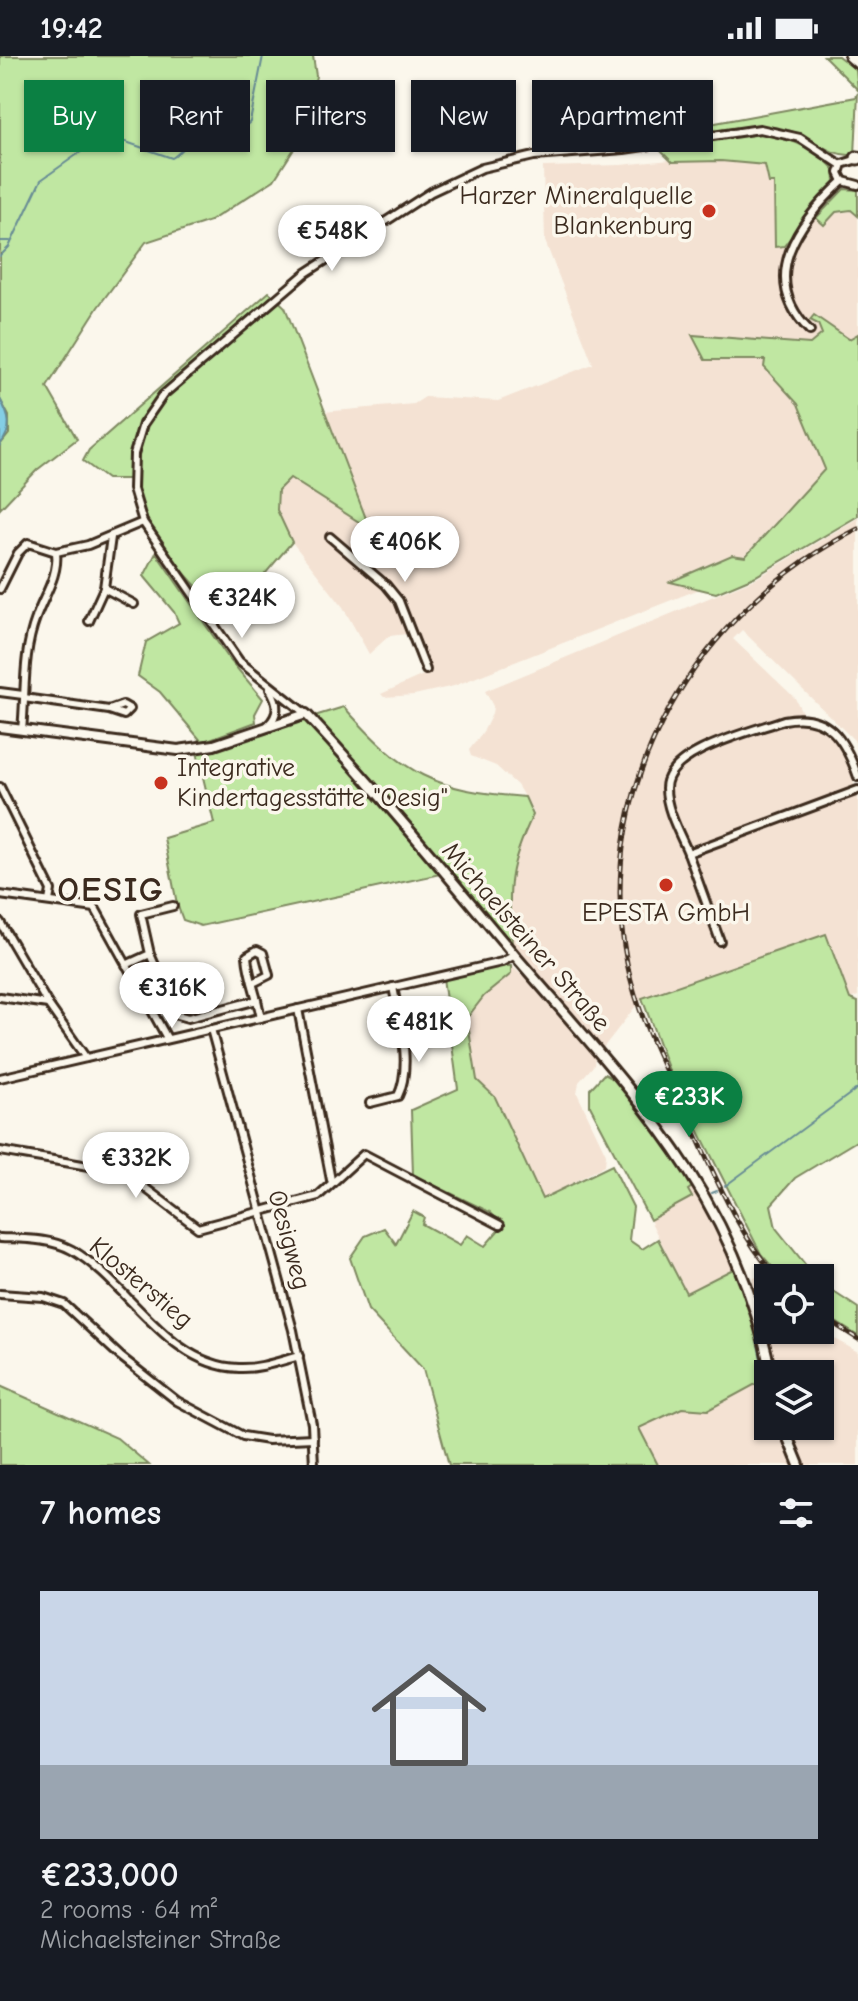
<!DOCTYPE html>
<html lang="en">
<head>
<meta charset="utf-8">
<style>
  body { margin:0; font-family:"Comic Neue",sans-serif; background:#242831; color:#f1f3f6; height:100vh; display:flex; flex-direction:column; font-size:30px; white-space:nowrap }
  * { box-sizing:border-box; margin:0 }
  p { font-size:26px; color:#9ea1a6 }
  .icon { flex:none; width:44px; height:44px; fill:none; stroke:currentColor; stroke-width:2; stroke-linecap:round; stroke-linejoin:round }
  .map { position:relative; height:1409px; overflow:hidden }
  .side { display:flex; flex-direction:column; background:#171b24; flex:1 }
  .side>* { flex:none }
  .guide { position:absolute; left:24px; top:24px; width:810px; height:72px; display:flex; gap:16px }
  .buttons { position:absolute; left:754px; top:1208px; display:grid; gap:16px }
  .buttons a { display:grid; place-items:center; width:80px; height:80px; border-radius:0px; background:#171b24; box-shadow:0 2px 6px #0004; font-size:40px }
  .price { position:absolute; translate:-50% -68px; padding:0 18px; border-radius:28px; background:#fff; color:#222; font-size:26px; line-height:52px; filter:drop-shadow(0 2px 4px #0008) }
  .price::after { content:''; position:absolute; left:50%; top:48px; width:24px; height:18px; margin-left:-12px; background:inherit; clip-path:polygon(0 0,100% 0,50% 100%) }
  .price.selected { background:#0b8043; color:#fff }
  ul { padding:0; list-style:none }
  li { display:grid; align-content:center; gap:16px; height:424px; padding:0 40px }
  li span { display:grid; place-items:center; height:248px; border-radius:0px; color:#555 }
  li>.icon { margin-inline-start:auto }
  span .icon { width:144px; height:144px; fill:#fffc; stroke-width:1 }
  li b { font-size:34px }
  h2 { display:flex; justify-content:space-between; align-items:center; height:96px; padding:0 40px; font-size:34px }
  .pill { padding:0 28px; border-radius:0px; background:#171b24; box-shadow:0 2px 6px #0004; font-size:28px; line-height:72px }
  .pill.selected { background:#0b8043; color:#fff }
  .status { display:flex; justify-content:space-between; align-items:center; height:56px; padding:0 40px; background:#171b24; direction:ltr }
  .status svg { height:22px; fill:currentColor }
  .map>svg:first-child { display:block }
  .built { fill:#f4e2d3 }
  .green { fill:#c0e7a2; stroke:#7e8860; stroke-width:2 }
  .water { fill:#84cee5; stroke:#678c95; stroke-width:2 }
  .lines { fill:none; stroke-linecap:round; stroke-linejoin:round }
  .stream { stroke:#678c95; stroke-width:2 }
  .street-casing { stroke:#3b2a1e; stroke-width:12 }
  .secondary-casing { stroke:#3b2a1e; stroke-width:14 }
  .highway-casing { stroke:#3b2a1e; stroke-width:17 }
  .street { stroke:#fbf7ec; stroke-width:6 }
  .secondary { stroke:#fbf7ec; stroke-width:8 }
  .highway { stroke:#fbf7ec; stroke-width:11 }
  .rail-casing { stroke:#3b2a1e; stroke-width:5 }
  .rail { stroke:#fbf7ec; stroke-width:2; stroke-dasharray:6; stroke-linecap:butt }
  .poi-dot { fill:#c8321e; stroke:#fbf7ec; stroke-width:3 }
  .labels { text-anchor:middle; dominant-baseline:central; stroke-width:7; stroke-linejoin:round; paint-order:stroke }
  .poi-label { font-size:26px; fill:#3b2a1e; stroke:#fbf7ec; text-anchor:end }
  .street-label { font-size:26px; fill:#3b2a1e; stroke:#fbf7ec }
  .district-label { font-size:34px; font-weight:bold; letter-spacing:2px; fill:#3b2a1e; stroke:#fbf7ec }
</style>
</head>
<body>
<div class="status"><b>19:42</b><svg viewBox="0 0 49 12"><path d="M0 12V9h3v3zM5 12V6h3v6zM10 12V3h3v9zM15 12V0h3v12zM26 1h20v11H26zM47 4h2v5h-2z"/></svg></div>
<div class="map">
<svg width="858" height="1409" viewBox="0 0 858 1409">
  <rect width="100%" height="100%" fill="#fbf7ec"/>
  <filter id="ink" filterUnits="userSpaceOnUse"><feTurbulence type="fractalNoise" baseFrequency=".0125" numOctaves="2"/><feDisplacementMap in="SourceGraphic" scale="16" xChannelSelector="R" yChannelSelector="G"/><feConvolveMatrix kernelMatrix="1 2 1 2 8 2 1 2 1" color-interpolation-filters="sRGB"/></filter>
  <g filter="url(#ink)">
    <g class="built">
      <path d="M769 94 808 152 826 167 836 157 851 155 858 161V283L829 414 731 513 697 534 454 630 414 639 384 641 381 638 432 615 416 577 389 580 369 598 343 551 292 486 277 454 278 434 291 422 369 472 323 356 414 348 425 341 498 345 593 308 545 185 543 111 621 109Z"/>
      <path d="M858 462V694L854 684 742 574 733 583 795 642 808 669 825 673 837 684 848 707 858 742V940L850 943 826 879 642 942 603 992 512 887 508 844 514 797 534 757 517 729 496 710 471 700 469 694 482 678 492 658 493 650 485 635 757 522Z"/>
      <path d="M511 910 538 932 595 998 594 1009 579 1026 577 1037 606 1098 605 1109 542 1144 495 1041 477 1024 466 962 484 940 511 918Z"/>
      <path d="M696 1128 737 1211 686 1237 650 1164 692 1142 687 1134Z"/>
      <path d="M763 1218 768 1224V1274H818L858 1296V1409H658L639 1372 682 1352 708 1354 768 1321V1370H820V1318H775L762 1251 752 1223Z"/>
    </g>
    <g class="green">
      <path d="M0 0H313L316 20 303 79 274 124 210 165 146 186 98 251 47 331 77 383 37 414 0 453V389L9 378V360L0 343Z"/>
      <path d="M824 0H838L856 14 858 34Z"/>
      <path d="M858 37 855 99C829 101 815 83 791 75 765 67 741 70 715 75L710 68 856 41Z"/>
      <path d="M774 77 817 96 834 113 835 125 784 190 775 191 774 127H769L765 109 721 105 672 106 659 93 735 78Z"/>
      <path d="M844 133 858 134V160L851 154 836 156 824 169 816 162Z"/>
      <path d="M269 236 285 251 370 473 290 422 278 434 277 454 292 486 227 563C190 522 141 481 136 423H107L83 405 89 394Z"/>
      <path d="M814 259 849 283 858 278V460L756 520 716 537 670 526 732 499 745 501 825 413 798 348 764 311 765 304H705L692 279 810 288 822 278 818 268 810 264Z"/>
      <path d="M156 497 229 603 263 643 255 658 256 666 202 686 160 636 138 620 146 586 179 567 174 556 144 520Z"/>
      <path d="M344 651C406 720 432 734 525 741L533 759C509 808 507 833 512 887L449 821 440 818 201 870 183 864 177 848 164 782 214 767 197 696Z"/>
      <path d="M826 878 850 943 858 946V1084L795 1122 771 1149 776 1172 816 1222H782L761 1198 671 1020 642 942Z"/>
      <path d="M497 910H511V918L484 940 467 962 477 1024 495 1041 542 1143 612 1109 633 1151 629 1184 642 1193 658 1183 686 1237 737 1211 753 1254 767 1322 708 1354 682 1352 639 1372 658 1409H449L423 1313 368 1254 350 1202 365 1180 384 1172 396 1188 413 1155 424 1161 422 1168 460 1189 467 1179 485 1190 503 1169 490 1156 413 1119 411 1054 458 1033 443 922Z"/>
      <path d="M604 1018C638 1032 674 1098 696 1128L688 1134 692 1141 650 1164 590 1050V1033Z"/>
      <path d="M820 1227 858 1252V1280L820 1256Z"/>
      <path d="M0 1330 117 1382 149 1409H0Z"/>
    </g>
    <path class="water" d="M0 343C10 361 13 372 0 389Z"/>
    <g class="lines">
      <g class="stream">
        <path d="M0 185H10"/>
        <path d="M0 200 9 191 41 124 85 93 101 85 126 86 172 102C181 97 186 87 196 83 217 75 233 82 250 66L263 0"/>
        <path d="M725 1130 858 1032"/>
        <path d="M712 1137 717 1135"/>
        <path d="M727 1193 732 1205"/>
        <path d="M752 1260 768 1337"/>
        <path d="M777 1370 793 1409"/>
      </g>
      <defs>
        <g id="street">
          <path d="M843 125 839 117 842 108 858 103"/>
          <path d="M843 125 858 129"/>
          <path d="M810 275C757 222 798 166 843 125"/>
          <path d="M111 481 104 532 134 548"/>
          <path d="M330 481 386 529 399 545 426 614"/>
          <path d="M0 533 18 497 28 487 56 496 88 489 143 466"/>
          <path d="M89 565 104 532"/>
          <path d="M0 636 23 639"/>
          <path d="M24 642 109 654 124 659 130 653 123 649 109 654"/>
          <path d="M306 658 239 605 143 466 133 433 134 398 143 368 163 339 306 217 431 136 482 112 534 100 624 93 760 73 800 82 841 109"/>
          <path d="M268 669C280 658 278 646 270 633"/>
          <path d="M22 674C26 636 22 599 36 562 43 541 59 520 56 496"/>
          <path d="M858 721C845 684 828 655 784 664 754 675 666 695 666 732 666 754 680 778 688 797L858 734"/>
          <path d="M0 731 51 834 49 845"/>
          <path d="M688 797 720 885"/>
          <path d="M0 839 95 852 167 982"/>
          <path d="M0 866 48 948 86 1002"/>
          <path d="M150 898 177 959 188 962 257 944 261 962"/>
          <path d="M126 909 150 898 141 858 173 850"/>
          <path d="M253 927 269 919 263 897 257 894 247 900C248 915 253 930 257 944"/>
          <path d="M0 941 48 948"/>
          <path d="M298 953 331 1124"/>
          <path d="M211 973 293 1274 312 1368 314 1409"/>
          <path d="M0 1022 502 906 515 899"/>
          <path d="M370 1047 398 1040C413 1008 399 963 393 931"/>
          <path d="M0 1095 124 1116 198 1172 318 1140 364 1098 500 1169"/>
          <path d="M0 1182C24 1183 50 1182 72 1194 128 1226 167 1310 239 1312 259 1313 280 1305 299 1300"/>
          <path d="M0 1238 43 1241 64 1248 120 1300 177 1345 243 1380 268 1384 313 1382"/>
        </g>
        <g id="secondary">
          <path d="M0 671 178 694 214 689 306 658C379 736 447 819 516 901 631 1035 736 1138 771 1318"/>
          <path d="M783 1370 799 1409"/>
        </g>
        <g id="highway">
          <path d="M851 0 858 6"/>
          <path d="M857 102H858"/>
        </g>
      </defs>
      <use href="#street" class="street-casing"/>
      <use href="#secondary" class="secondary-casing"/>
      <use href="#highway" class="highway-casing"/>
      <use href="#street" class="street"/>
      <use href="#secondary" class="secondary"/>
      <use href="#highway" class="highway"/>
      <defs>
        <g id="rail">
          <path d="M778 1222C737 1178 715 1119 689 1064 665 1013 638 962 627 907 591 728 699 552 858 473"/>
          <path d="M820 1259 858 1283"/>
        </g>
      </defs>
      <use href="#rail" class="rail-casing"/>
      <use href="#rail" class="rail"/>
    </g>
  </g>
  <g class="poi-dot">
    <circle cx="709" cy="155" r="8"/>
    <circle cx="161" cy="727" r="8"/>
    <circle cx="666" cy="829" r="8"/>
  </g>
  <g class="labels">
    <g class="poi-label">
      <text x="693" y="140">Harzer Mineralquelle<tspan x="693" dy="30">Blankenburg</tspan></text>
      <text x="177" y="712" text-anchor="start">Integrative<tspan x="177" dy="30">Kindertagesstätte "Oesig"</tspan></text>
      <text x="666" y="857" text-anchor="middle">EPESTA GmbH</text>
    </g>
    <g class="street-label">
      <text transform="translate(526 881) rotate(49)">Michaelsteiner Straße</text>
      <text transform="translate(289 1184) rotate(75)">Oesigweg</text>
      <text transform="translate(141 1227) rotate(40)">Klosterstieg</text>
    </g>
    <g class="district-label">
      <text x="111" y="834">OESIG</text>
    </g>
  </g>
</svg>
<div class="buttons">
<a><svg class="icon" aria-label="locate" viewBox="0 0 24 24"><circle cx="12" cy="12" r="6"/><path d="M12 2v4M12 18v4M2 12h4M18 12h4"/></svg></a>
<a><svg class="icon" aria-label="layers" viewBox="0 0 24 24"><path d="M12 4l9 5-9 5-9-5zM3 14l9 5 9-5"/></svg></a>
</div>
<b class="price" style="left:332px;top:217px">€548K</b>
<b class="price" style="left:405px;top:528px">€406K</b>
<b class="price" style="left:242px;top:584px">€324K</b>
<b class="price" style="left:172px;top:974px">€316K</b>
<b class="price" style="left:419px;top:1008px">€481K</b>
<b class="price selected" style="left:689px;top:1083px">€233K</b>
<b class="price" style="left:136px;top:1144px">€332K</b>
<div class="guide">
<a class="pill selected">Buy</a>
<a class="pill">Rent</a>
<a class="pill">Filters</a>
<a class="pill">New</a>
<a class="pill">Apartment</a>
</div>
</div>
<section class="side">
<h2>7 homes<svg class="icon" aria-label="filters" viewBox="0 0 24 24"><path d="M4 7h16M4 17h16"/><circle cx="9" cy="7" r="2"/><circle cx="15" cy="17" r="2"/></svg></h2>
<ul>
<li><span style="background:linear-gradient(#c9d6e8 70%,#9aa5b1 0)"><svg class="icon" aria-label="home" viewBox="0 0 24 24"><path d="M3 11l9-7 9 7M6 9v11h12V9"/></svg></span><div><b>€233,000</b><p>2 rooms · 64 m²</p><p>Michaelsteiner Straße</p></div></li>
</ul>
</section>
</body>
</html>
